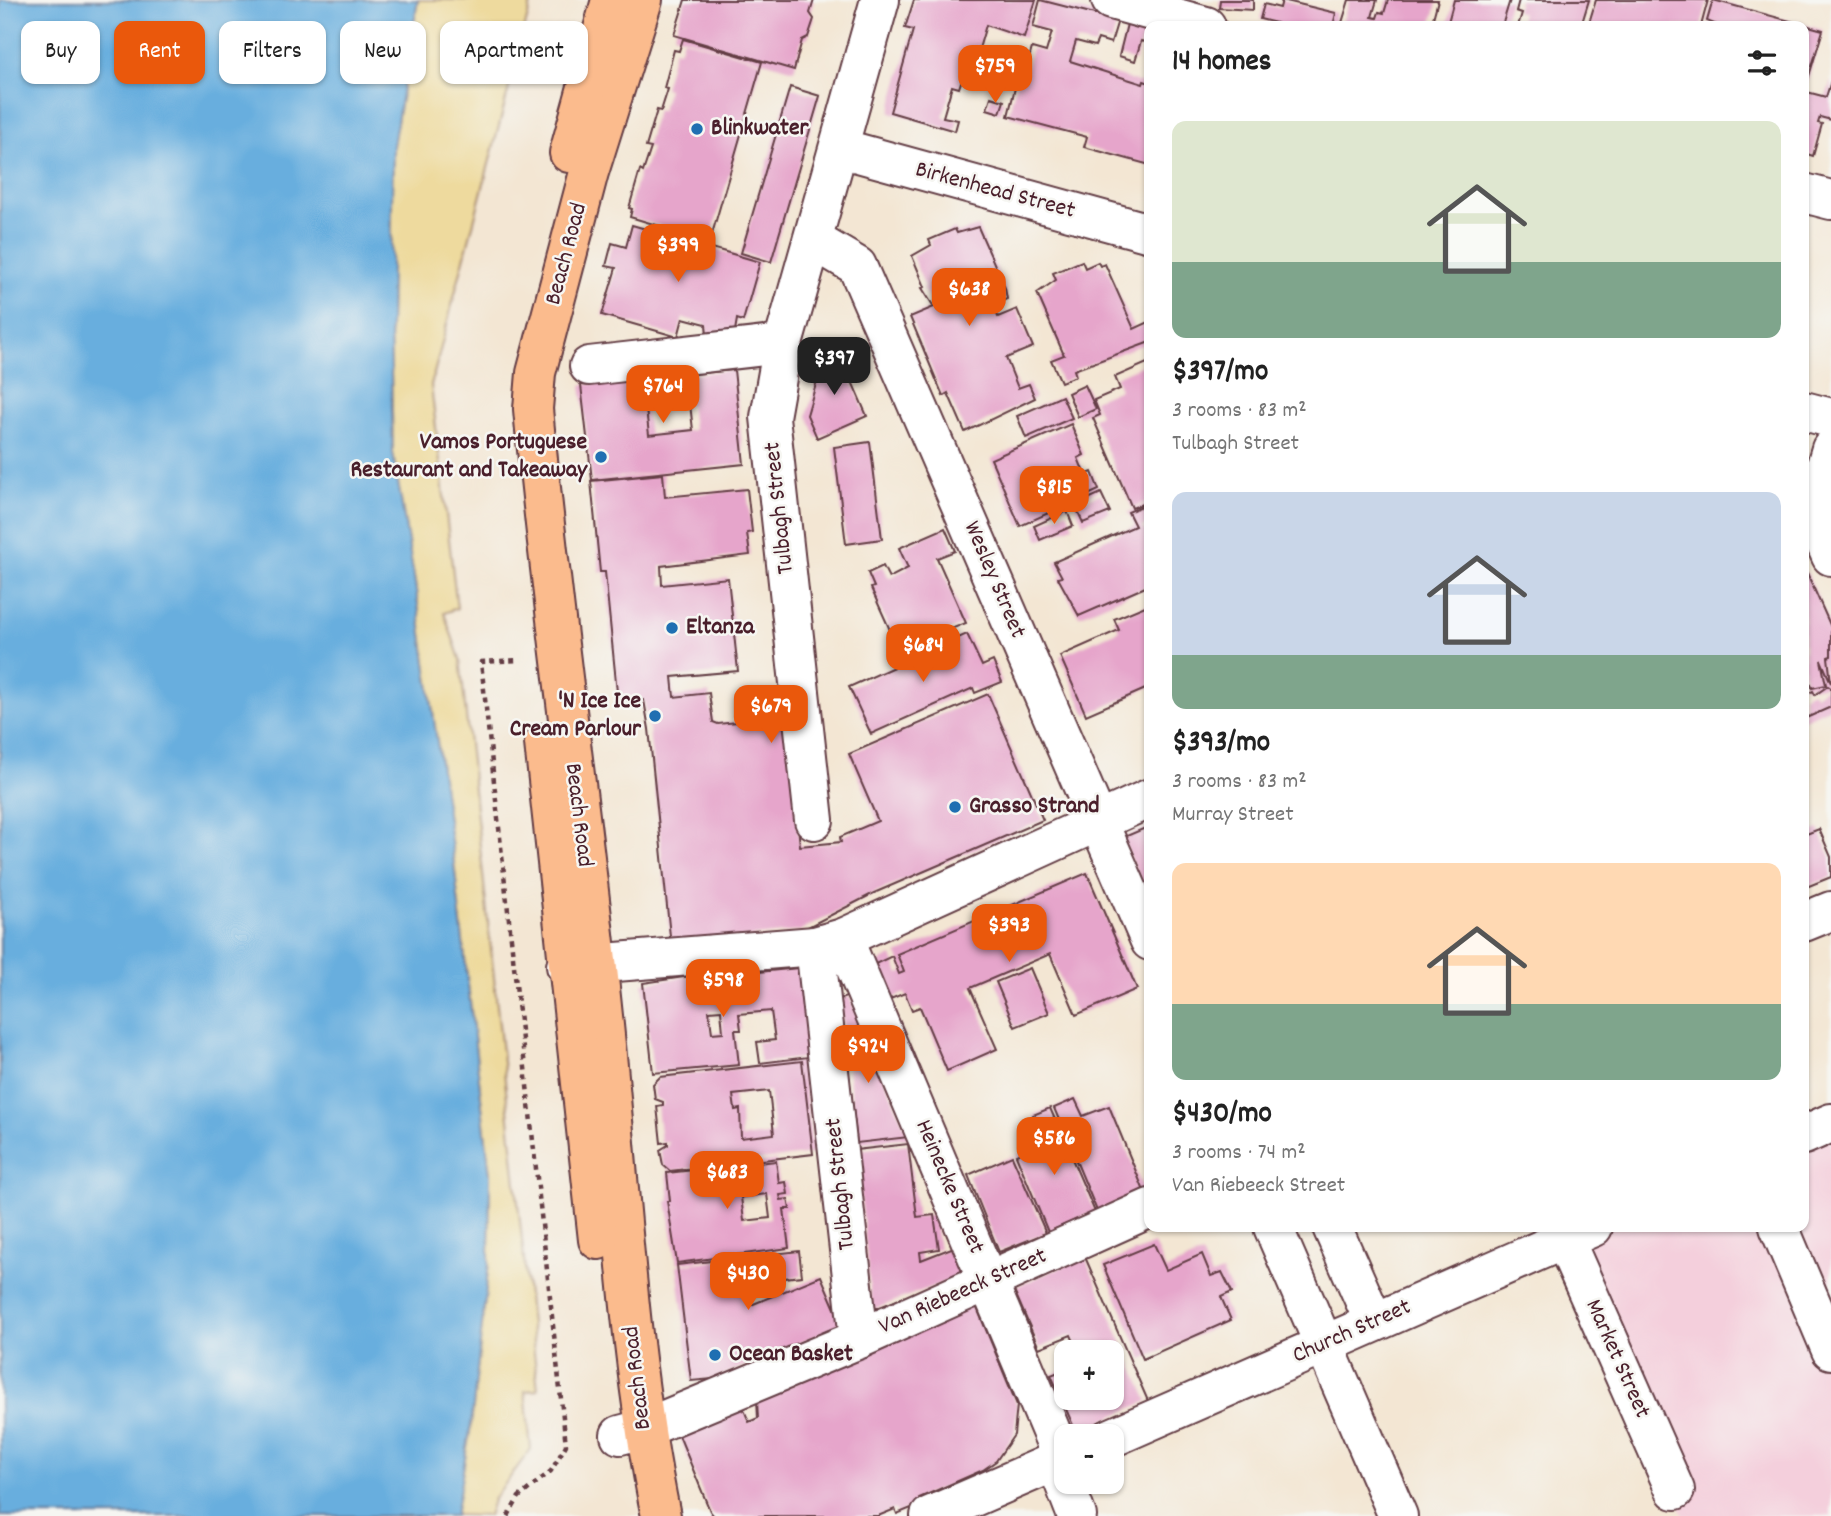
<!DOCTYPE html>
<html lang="en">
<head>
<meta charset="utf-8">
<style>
  body { margin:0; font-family:Dekko,sans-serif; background:#f2f2f2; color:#222; height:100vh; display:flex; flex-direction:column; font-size:26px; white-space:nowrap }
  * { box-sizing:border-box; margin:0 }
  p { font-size:23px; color:#767676 }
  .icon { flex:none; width:38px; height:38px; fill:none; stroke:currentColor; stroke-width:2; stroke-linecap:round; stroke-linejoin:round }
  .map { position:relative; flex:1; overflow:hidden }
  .drawer { position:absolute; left:1144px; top:21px; width:665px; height:1211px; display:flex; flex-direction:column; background:#fff; border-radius:14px; box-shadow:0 2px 5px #0004 }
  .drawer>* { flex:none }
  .hud { position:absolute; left:21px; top:21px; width:665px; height:63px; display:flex; gap:14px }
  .controls { position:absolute; left:1054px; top:1340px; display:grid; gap:14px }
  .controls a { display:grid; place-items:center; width:70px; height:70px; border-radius:14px; background:#fff; box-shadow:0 2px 5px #0004; font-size:35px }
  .price { position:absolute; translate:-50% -60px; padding:0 16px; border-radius:14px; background:#ea580c; color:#fff; font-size:23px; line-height:46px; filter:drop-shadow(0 2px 4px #0008) }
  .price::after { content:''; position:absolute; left:50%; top:42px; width:21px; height:16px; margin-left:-10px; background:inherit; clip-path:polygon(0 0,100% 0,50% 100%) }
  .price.on { background:#222; color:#fff }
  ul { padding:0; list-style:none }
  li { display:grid; align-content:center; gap:14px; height:371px; padding:0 28px }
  li span { display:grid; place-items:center; height:217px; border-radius:14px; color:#555 }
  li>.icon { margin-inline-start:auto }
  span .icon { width:126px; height:126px; fill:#fffc; stroke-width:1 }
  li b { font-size:30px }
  h2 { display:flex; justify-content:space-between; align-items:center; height:84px; padding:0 28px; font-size:30px }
  .chip { padding:0 24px; border-radius:14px; background:#fff; box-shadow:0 2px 5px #0004; font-size:24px; line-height:63px }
  .chip.on { background:#ea580c; color:#fff }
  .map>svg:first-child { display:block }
  .built { fill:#f4cfdc }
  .sand { fill:#eeda9e; stroke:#9c7c64; stroke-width:2 }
  .water { fill:#67aede; stroke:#586684; stroke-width:2 }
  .building { fill:#e6a5cb; fill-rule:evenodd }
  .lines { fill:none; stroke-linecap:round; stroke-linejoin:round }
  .minor-casing { stroke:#633d44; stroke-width:42 }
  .major-casing { stroke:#633d44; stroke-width:42 }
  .path { stroke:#633d44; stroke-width:4.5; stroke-dasharray:5 5; stroke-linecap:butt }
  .minor { stroke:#fff; stroke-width:38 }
  .major { stroke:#fbbb8d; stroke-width:38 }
  .poi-dot { fill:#1f6fb2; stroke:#f6f6f2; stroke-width:2.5 }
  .labels { text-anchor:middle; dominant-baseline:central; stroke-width:5; stroke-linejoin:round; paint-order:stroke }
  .poi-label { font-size:24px; font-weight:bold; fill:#4a1f2b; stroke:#f6f6f2; text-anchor:start }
  .street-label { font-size:24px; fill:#4a1f2b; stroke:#f6f6f2 }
</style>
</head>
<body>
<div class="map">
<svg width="1831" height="1516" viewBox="0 0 1831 1516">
  <rect width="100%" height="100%" fill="#f6f6f2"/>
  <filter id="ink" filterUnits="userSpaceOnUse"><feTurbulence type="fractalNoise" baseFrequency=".0143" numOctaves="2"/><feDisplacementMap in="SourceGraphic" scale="14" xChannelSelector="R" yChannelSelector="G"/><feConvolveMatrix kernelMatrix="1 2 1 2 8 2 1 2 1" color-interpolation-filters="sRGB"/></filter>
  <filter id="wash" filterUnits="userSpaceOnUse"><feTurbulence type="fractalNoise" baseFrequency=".00686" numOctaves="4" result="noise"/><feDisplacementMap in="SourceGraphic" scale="28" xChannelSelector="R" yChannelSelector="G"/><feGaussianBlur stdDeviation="1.57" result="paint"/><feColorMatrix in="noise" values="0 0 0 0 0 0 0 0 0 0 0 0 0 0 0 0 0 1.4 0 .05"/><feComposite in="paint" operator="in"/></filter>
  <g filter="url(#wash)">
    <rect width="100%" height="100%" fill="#f3e6d3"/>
    <path class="built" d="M1831 1124V1516H1684L1567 1238 1594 1227H1804V1136Z"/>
    <path class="sand" d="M418 0H532L431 385 457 608 444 613 460 659 538 1390 525 1391 531 1449 493 1500 488 1516 455 1515 471 1425 489 1262 490 1175 454 863 415 583 393 453 390 328 393 145Z"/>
    <path class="water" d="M0 0H418L393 145 390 328 393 453 415 583 454 863 490 1175 489 1262 471 1425 455 1516H0Z"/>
    <g id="blocks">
      <g class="building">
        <path d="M685 0H814L810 13 814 19 808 37 802 40 794 70 674 35Z"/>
        <path d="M914 0H1036L1024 38 986 25 978 52 972 49 959 88 952 86 943 117 958 120 955 131 890 112 913 30 905 28Z"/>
        <path d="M1040 0 1118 20 1111 43 1098 39 1095 46 1076 41 1070 61 1143 84 1144 81 1150 83V165L1084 147 1087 137 1008 116 1020 68 1026 69 1032 48 1046 52 1052 32 1033 27Z"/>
        <path d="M1220 0H1253V10L1219 8Z"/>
        <path d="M1282 0 1336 13 1333 26H1275L1276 23 1260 19 1264 4 1280 8Z"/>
        <path d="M1349 0H1377L1372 17 1377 18 1379 12 1384 13 1388 0H1438L1431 26H1402L1388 22 1387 26 1376 23 1374 26H1341Z"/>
        <path d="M1454 0H1510L1502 26H1447Z"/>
        <path d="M1519 0H1589L1581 26H1518L1522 13 1516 11Z"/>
        <path d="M1596 0H1708L1701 26H1588Z"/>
        <path d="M1713 0 1823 30 1805 89 1804 26H1719L1707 21Z"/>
        <path d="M1129 16 1150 26V43L1141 41 1135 61 1119 56Z"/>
        <path d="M683 39 762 62 710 241 630 217 632 209 629 208 640 170 643 172 651 148 646 147 657 110 661 111 668 89 664 88 674 50 679 51Z"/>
        <path d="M1831 81V120L1820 117 1818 123 1822 124 1813 156 1804 153V104L1807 92 1826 97Z"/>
        <path d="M790 87 820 96 771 262 741 253Z"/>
        <path d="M991 97 1004 101 1000 113 987 109Z"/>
        <path d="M632 225 760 262 743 321 737 319 735 331 707 336 706 324 683 318 678 337 602 315 616 268 606 266 612 243 626 247Z"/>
        <path d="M978 227 1005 288 1007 299 993 305 998 317 1017 309 1033 347 1006 358 1018 388 1029 384 1035 398 965 432 948 393 943 396 910 317 934 307 922 288 925 287 912 256 931 245 929 240 955 229 957 233Z"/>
        <path d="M1082 261 1085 268 1098 262 1100 266 1105 264 1134 329 1149 322 1150 342 1074 370 1076 376 1061 382 1051 360 1064 355 1037 293 1056 280 1053 273Z"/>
        <path d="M827 346 838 349 867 416 817 438 807 415Z"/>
        <path d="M1147 363 1150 369V501L1132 508 1093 418 1100 415 1094 400 1120 389 1115 377Z"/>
        <path d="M734 370 744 464 592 480 581 385ZM690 404 693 430 649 435 646 409Z"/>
        <path d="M1085 385 1096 409 1078 417 1068 393Z"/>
        <path d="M1062 396 1072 418 1026 438 1017 416Z"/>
        <path d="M1071 424 1084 455 1078 458 1085 475 1092 472 1099 490 1020 526 991 459Z"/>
        <path d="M870 442 882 539 846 544 834 447Z"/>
        <path d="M663 474 665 497 747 489 752 532 747 533 750 555 661 566 662 585 728 578 738 671 672 677 674 697 709 693 713 722 718 724 787 717 800 846 841 842 840 837 878 821 849 754 988 694 1043 820 874 893 800 931 671 946 649 729 644 700 618 702 605 572H600L591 481Z"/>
        <path d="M1101 493 1110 512 1083 523 1075 505Z"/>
        <path d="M1149 503 1150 524 1143 527 1144 530 1150 528V585L1079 616 1058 578 1062 577 1054 562 1135 526 1128 512Z"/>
        <path d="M1067 511 1073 526 1040 540 1034 526Z"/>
        <path d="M945 528 955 551 937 558 966 623 899 650 871 588 874 587 868 573 883 566 889 578 908 568 899 548Z"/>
        <path d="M1807 573 1831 627V656L1828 657 1831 683 1821 660 1826 685 1812 688 1811 684 1804 688V574Z"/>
        <path d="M1150 604V687L1086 715 1060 656 1119 630 1114 619Z"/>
        <path d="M967 634 982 666 993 661 1002 682 975 693 973 688 871 734 849 687Z"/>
        <path d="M1828 686 1831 688V707L1804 719V695L1813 691 1815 695Z"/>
        <path d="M1150 826V903L1122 838Z"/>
        <path d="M1819 829 1831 857V877L1804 888V835Z"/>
        <path d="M1087 873 1137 989 1076 1015 1050 954 970 988 997 1049 947 1071 920 1007 912 1010 905 993 888 1000 873 965 892 956 899 974 904 972 897 954Z"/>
        <path d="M799 968 809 1057 760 1063 757 1042 775 1040 771 1011 739 1014 741 1030H735L739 1065 653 1073 643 983 705 974 707 991 718 990 717 976ZM721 1010 723 1032 712 1033 709 1011Z"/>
        <path d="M1030 968 1049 1013 1015 1027 996 982Z"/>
        <path d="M849 996 909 1137 857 1143 840 999Z"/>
        <path d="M802 1061 813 1154 670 1171 663 1165 660 1150 668 1145V1142L661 1143 657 1106 663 1105V1102L655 1099 653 1084 660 1077ZM769 1091 774 1134 741 1138 740 1109 735 1110 733 1095Z"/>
        <path d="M1075 1099 1083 1116 1109 1106 1144 1191 1097 1211 1054 1108Z"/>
        <path d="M1050 1108 1095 1212 1048 1232 1016 1155 1045 1143 1033 1115Z"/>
        <path d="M908 1144 917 1217 934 1215 939 1249 920 1252 921 1260 954 1247 965 1274 872 1310 856 1150Z"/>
        <path d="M1012 1156 1046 1233 999 1252 968 1175Z"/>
        <path d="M776 1161 779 1183 786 1182 788 1194 780 1195 781 1200 788 1199 790 1209H784L789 1248 677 1263 667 1201H670L667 1173ZM767 1194 770 1218 744 1221 741 1197Z"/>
        <path d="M1154 1244 1166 1270 1202 1254 1211 1276 1222 1272 1232 1292 1221 1297 1231 1320 1143 1359 1103 1265Z"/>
        <path d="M799 1251 802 1276 748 1282 751 1305 821 1276 842 1325 713 1379 691 1381 677 1265Z"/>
        <path d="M1085 1257 1148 1401 1076 1432 1051 1375 1066 1369V1398H1111V1353H1079L1071 1335 1039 1348 1013 1288Z"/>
        <path d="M975 1303 1017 1405 1014 1435 996 1461 983 1470 919 1498 921 1504 897 1514 895 1509 878 1516H714L710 1511 676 1428 740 1400 749 1422 758 1418 757 1400Z"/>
      </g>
    </g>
  </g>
  <g filter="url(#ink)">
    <use href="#blocks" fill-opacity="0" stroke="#633d44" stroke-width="2"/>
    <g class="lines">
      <defs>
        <g id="minor">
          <path d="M1111 0 1206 26"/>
          <path d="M840 148 1150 233"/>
          <path d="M1804 193 1831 200"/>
          <path d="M813 240 857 266 1150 941"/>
          <path d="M589 366 783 344"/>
          <path d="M1804 411 1831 418"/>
          <path d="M1831 449 1812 513 1831 556"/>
          <path d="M814 820 770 417 783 344 880 0"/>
          <path d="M1804 922 1831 911"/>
          <path d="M843 938 1056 1443V1462L1077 1516"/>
          <path d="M815 946 859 1339"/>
          <path d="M566 966 815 946 843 938 1150 798"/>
          <path d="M1804 1135 1831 1123"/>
          <path d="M1273 1227 1398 1516"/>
          <path d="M1332 1227 1374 1322"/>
          <path d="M1565 1227 1570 1252 1675 1490"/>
          <path d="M1779 1227 1831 1350"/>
          <path d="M620 1435 643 1429 859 1339 1150 1208"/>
          <path d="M1111 1438 1593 1227"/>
          <path d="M930 1516 1066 1457"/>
        </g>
        <g id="major">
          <path d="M643 0 589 172 536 373 533 409C552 612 582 813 603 1016 621 1183 627 1351 661 1516"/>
          <path d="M569 153 611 0"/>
          <path d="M544 743 598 1240"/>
        </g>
      </defs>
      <use href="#minor" class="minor-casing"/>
      <use href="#major" class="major-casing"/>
      <path class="path" d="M508 1516 519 1497 551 1471 566 1445 481 662 520 660"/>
      <use href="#minor" class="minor"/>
      <use href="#major" class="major"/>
    </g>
  </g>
  <g class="poi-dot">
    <circle cx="697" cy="129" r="7"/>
    <circle cx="601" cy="457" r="7"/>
    <circle cx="672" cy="628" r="7"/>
    <circle cx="655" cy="716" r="7"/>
    <circle cx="955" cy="807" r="7"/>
    <circle cx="715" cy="1355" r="7"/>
  </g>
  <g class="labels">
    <g class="poi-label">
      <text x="711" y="129">Blinkwater</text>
      <text x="587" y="443" text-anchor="end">Vamos Portuguese<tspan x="587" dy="28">Restaurant and Takeaway</tspan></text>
      <text x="686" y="628">Eltanza</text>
      <text x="641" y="702" text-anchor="end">'N Ice Ice<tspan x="641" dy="28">Cream Parlour</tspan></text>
      <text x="969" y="807">Grasso Strand</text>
      <text x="729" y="1355">Ocean Basket</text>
    </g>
    <g class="street-label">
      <text transform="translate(995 191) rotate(15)">Birkenhead Street</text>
      <text transform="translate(567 254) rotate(-75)">Beach Road</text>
      <text transform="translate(780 508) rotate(-96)">Tulbagh Street</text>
      <text transform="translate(994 580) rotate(67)">Wesley Street</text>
      <text transform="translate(578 815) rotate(83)">Beach Road</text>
      <text transform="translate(841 1184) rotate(-96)">Tulbagh Street</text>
      <text transform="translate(949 1187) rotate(67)">Heinecke Street</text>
      <text transform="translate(963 1292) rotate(-24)">Van Riebeeck Street</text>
      <text transform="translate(1352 1332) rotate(-24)">Church Street</text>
      <text transform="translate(1617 1359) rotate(66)">Market Street</text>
      <text transform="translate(638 1378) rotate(-97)">Beach Road</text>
    </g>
  </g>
</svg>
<div class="controls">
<a>+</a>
<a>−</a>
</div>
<b class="price" style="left:995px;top:105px">$759</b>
<b class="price" style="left:678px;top:284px">$399</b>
<b class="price" style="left:969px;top:328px">$638</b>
<b class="price on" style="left:834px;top:397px">$397</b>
<b class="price" style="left:663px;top:425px">$764</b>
<b class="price" style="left:1054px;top:526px">$815</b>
<b class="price" style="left:923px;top:684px">$684</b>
<b class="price" style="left:771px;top:745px">$679</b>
<b class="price" style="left:1009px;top:964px">$393</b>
<b class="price" style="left:723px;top:1019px">$598</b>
<b class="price" style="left:868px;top:1085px">$924</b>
<b class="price" style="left:1054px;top:1177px">$586</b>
<b class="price" style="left:727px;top:1211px">$683</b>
<b class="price" style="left:748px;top:1312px">$430</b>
<div class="hud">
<a class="chip">Buy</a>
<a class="chip on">Rent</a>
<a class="chip">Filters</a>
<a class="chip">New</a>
<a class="chip">Apartment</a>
</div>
<section class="drawer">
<h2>14 homes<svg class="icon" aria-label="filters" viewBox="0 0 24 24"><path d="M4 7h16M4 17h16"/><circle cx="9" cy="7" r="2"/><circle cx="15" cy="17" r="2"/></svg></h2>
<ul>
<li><span style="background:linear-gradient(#dfe7d0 65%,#7fa58c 0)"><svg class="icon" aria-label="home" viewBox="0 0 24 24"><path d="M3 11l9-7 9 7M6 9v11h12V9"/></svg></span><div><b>$397/mo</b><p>3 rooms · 83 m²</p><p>Tulbagh Street</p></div></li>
<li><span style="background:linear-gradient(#c9d6e8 75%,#7fa58c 0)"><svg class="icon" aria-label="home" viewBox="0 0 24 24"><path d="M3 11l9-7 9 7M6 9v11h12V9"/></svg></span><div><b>$393/mo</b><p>3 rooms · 83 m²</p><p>Murray Street</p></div></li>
<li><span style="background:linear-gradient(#ffd9b3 65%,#7fa58c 0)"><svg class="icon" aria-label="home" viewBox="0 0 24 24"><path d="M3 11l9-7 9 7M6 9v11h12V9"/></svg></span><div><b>$430/mo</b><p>3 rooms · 74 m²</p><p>Van Riebeeck Street</p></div></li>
</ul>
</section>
</div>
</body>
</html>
